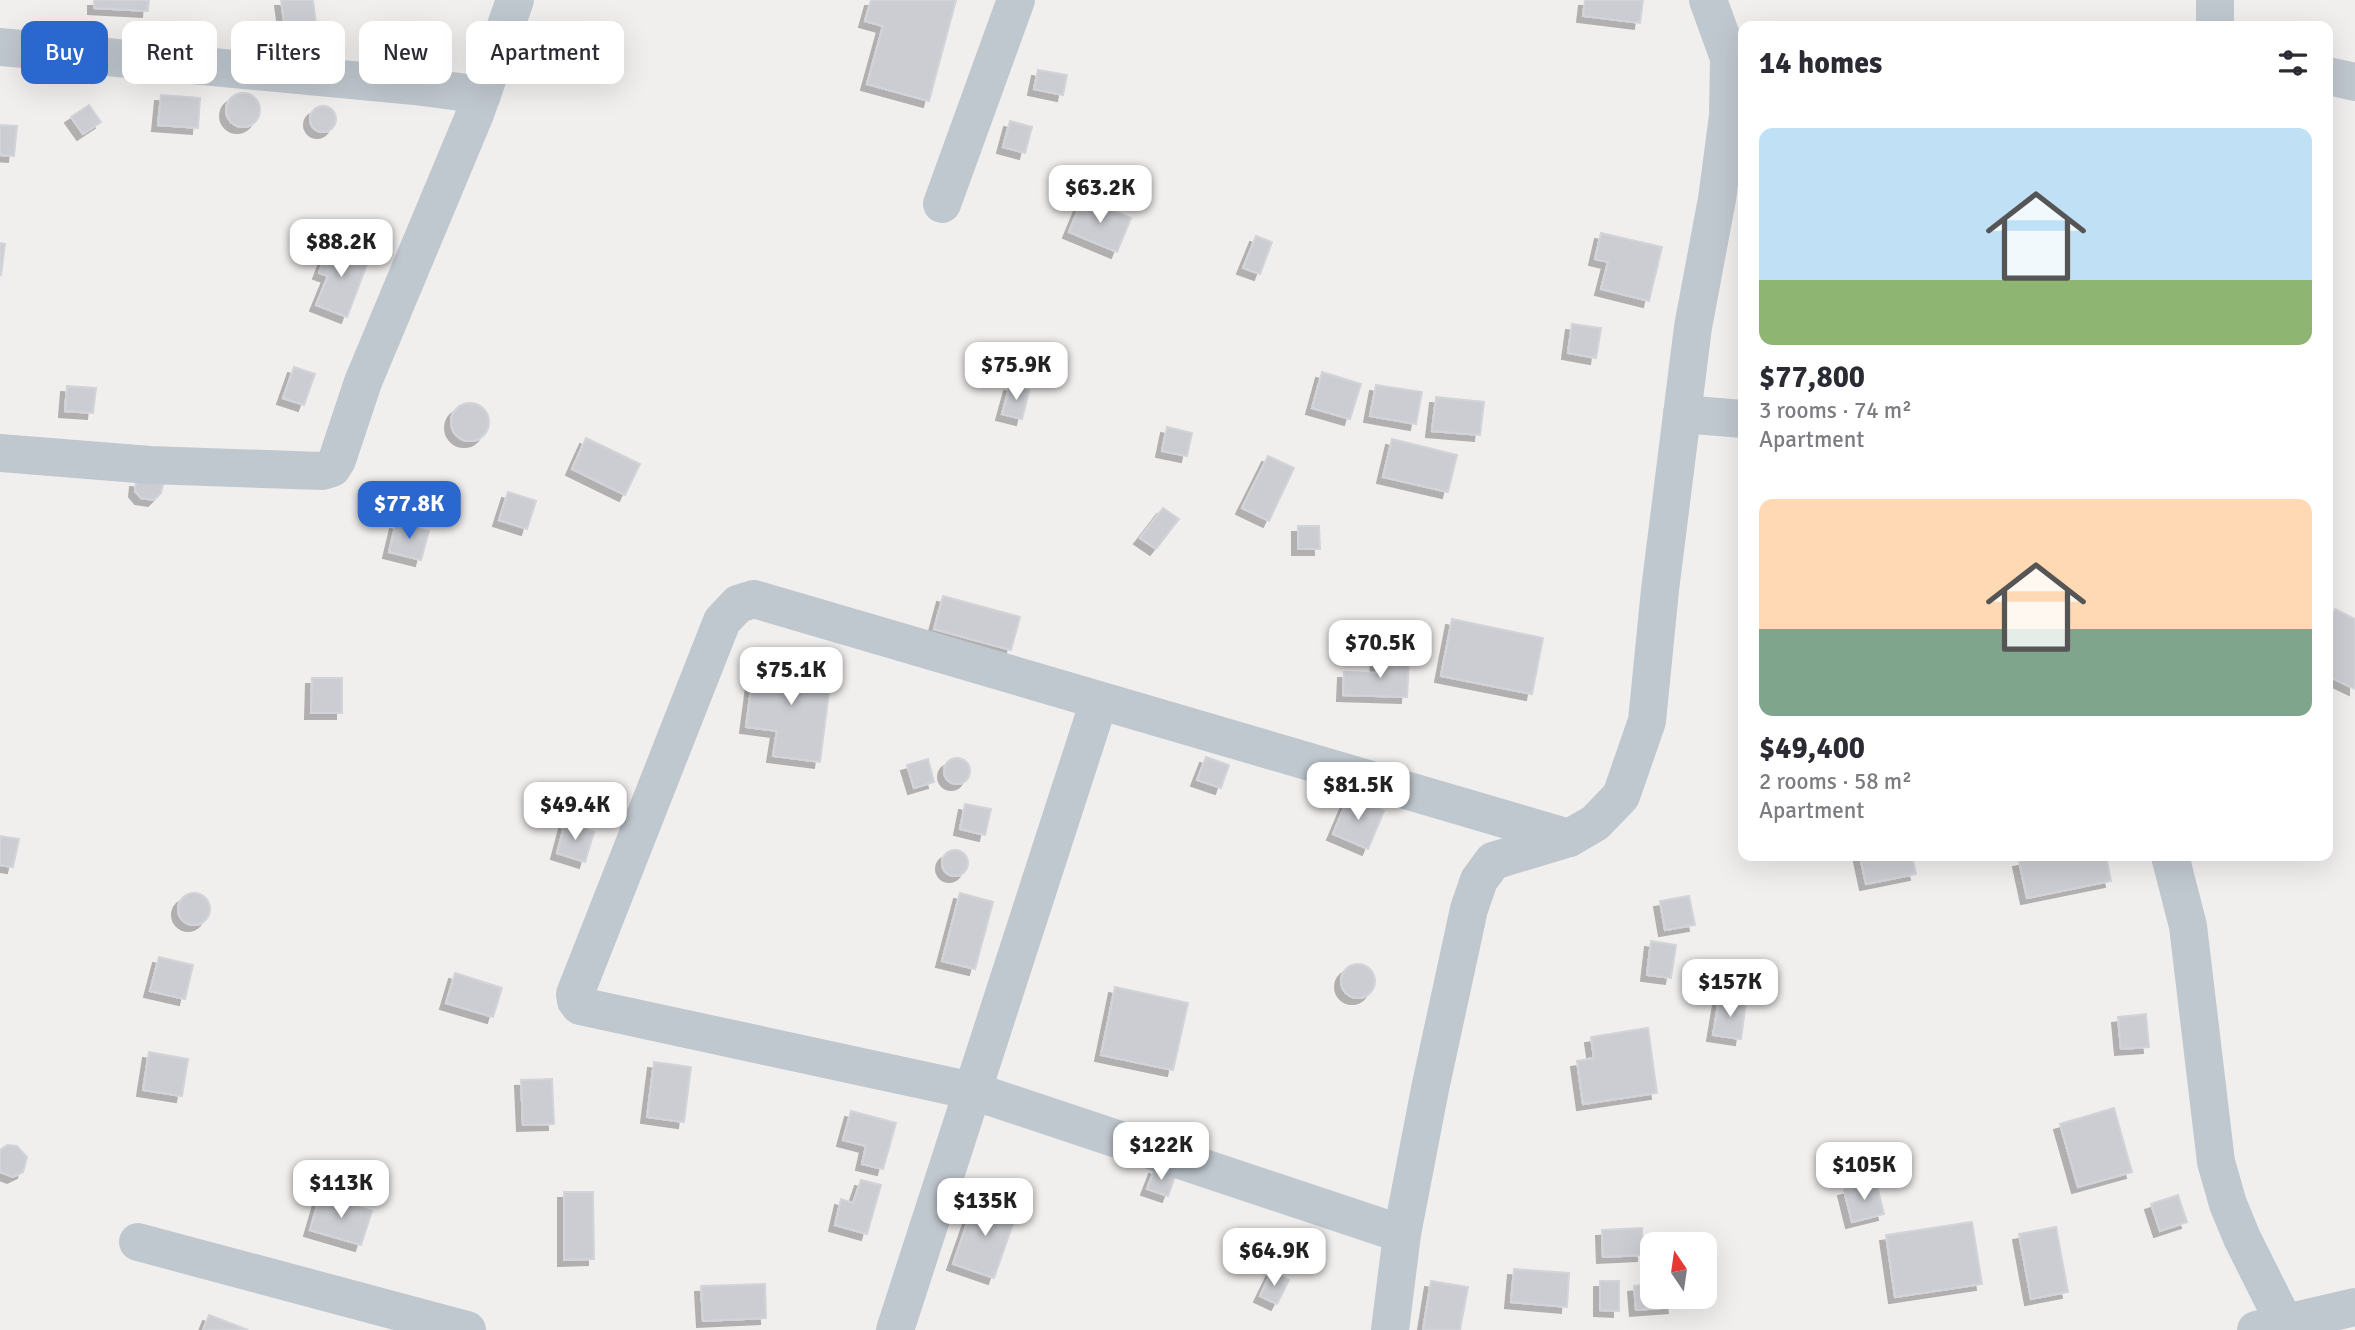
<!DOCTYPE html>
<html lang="en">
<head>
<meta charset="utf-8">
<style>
  body { margin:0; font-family:Signika,sans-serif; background:#f2f2f3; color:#2b2b33; height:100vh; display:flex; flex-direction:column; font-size:26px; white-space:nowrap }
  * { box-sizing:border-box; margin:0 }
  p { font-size:23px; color:#7c7c81 }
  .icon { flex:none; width:38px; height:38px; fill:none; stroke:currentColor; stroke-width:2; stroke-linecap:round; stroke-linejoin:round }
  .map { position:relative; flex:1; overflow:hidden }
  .details { position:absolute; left:1738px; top:21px; width:595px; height:840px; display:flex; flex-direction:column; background:#fff; border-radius:14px; box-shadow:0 7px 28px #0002 }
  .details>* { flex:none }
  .guide { position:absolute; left:21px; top:21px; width:665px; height:63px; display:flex; gap:14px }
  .needle { width:46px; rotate:347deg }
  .buttons { position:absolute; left:1640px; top:1232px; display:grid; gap:14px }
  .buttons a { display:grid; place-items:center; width:77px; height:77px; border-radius:14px; background:#fff; box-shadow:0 7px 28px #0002; font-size:35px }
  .price { position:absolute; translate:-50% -60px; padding:0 16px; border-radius:14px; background:#fff; color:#222; font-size:23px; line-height:46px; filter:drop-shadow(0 2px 4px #0008) }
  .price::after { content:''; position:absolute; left:50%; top:42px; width:21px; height:16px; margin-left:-10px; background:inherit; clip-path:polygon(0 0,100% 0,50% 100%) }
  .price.current { background:#2a68cf; color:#fff }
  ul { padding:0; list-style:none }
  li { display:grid; align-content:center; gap:14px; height:371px; padding:0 21px }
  li span { display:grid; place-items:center; height:217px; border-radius:14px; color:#555 }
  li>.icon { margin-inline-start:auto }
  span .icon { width:126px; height:126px; fill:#fffc; stroke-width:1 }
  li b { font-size:30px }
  h2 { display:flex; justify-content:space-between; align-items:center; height:84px; padding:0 21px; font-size:30px }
  .pill { padding:0 24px; border-radius:14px; background:#fff; box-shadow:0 7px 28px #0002; font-size:24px; line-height:63px }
  .pill.current { background:#2a68cf; color:#fff }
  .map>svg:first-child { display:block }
  .building { fill:#cccdd2; stroke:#d3d4d9; stroke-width:2; filter:url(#shadow) }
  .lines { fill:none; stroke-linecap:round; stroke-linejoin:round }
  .street { stroke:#c0c8cf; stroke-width:38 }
</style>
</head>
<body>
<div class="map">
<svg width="2355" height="1330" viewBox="0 0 2355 1330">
  <defs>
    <filter id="shadow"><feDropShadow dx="-6" dy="6" stdDeviation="0" flood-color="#0004"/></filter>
  </defs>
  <rect width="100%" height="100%" fill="#f1efee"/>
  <g class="building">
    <path d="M94 0H149L148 11 94 8Z"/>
    <path d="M281 0H313L316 24 285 28Z"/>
    <path d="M871 0H956L929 101 867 84 883 26 865 21Z"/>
    <path d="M1585 0H1643L1640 23 1583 16Z"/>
    <path d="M1038 70 1067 75 1063 95 1034 89Z"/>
    <circle cx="243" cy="110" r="17"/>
    <path d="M161 95 200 98 198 128 158 125Z"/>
    <path d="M89 105 101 122 83 134 71 117Z"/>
    <circle cx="323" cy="119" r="13"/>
    <path d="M1010 121 1032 127 1025 153 1003 147Z"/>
    <path d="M0 125 17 126 14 156 0 155Z"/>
    <path d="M1083 198 1131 218 1117 252 1069 232Z"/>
    <path d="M1601 233 1662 247 1649 301 1601 289 1608 262 1595 259Z"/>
    <path d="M1256 236 1272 242 1260 274 1243 268Z"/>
    <path d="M0 243 5 244 1 275H0Z"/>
    <path d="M330 244 369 259 347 317 316 305 328 276 319 273Z"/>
    <path d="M1572 324 1601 328 1596 358 1568 353Z"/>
    <path d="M294 367 315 374 304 405 283 398Z"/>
    <path d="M1322 372 1361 384 1350 419 1312 408Z"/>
    <path d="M1010 385 1029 391 1022 419 1002 414Z"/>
    <path d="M1376 385 1422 392 1416 424 1370 416Z"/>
    <path d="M67 386 96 388 93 413 65 411Z"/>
    <path d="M1436 397 1484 402 1480 435 1432 431Z"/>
    <circle cx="470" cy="422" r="19"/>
    <path d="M1167 427 1192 433 1187 456 1162 451Z"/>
    <path d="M586 438 640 464 625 495 572 469Z"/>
    <path d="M1392 439 1457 455 1448 492 1383 477Z"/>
    <path d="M1268 456 1294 468 1269 521 1242 508Z"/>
    <path d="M136 481 163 484 161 493 154 500 141 498 135 491Z"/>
    <path d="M508 492 536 501 527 529 499 520Z"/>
    <path d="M1163 508 1179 519 1156 549 1140 538Z"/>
    <path d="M396 523 429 531 421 560 389 552Z"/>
    <path d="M1298 526H1319L1320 549H1298Z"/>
    <path d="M943 596 1020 617 1011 650 934 629Z"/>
    <path d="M2335 609 2355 619V689L2328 676V624Z"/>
    <path d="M1452 619 1543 638 1532 694 1441 676Z"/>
    <path d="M1377 658 1409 659 1407 697 1343 695 1344 672 1376 673Z"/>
    <path d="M755 659 832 669 820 762 773 756 777 731 746 727Z"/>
    <path d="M312 678H342V713H311Z"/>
    <path d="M1206 757 1229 765 1221 788 1197 780Z"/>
    <circle cx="957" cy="771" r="13"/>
    <path d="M928 759 934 782 914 788 907 765Z"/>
    <path d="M1349 796 1384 811 1368 849 1333 834Z"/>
    <path d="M965 804 991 809 985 835 960 829Z"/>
    <path d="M565 823 594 832 585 862 557 853Z"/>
    <path d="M0 836 19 839 13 867 0 865Z"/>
    <circle cx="955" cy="863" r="13"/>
    <path d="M1860 856H1912L1916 874 1866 884Z"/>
    <path d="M2044 856H2106L2111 881 2027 898 2019 861Z"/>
    <path d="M960 893 993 902 975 969 942 961Z"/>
    <circle cx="194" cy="909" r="16"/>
    <path d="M1689 896 1695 925 1665 930 1660 901Z"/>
    <path d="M1651 941 1676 945 1671 978 1647 975Z"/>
    <path d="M159 957 193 965 185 999 150 991Z"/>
    <circle cx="1358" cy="981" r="17"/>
    <path d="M455 973 502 988 493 1017 446 1003Z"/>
    <path d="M1115 987 1188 1003 1173 1070 1101 1055Z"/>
    <path d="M1719 999 1746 1002 1741 1039 1713 1035Z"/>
    <path d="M2146 1014 2149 1047 2121 1049 2118 1017Z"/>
    <path d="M1648 1028 1657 1093 1583 1104 1577 1061 1594 1058 1591 1037Z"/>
    <path d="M149 1052 188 1059 182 1096 143 1090Z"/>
    <path d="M654 1062 691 1067 684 1122 647 1117Z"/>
    <path d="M552 1079 554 1124 523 1125 521 1080Z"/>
    <path d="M2114 1108 2132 1172 2078 1187 2060 1124Z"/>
    <path d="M851 1111 896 1123 883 1169 862 1164 866 1146 843 1140Z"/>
    <path d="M7 1145 17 1146 27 1157 23 1172 13 1177 0 1172V1150Z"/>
    <path d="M1155 1168 1175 1176 1168 1196 1147 1189Z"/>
    <path d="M861 1180 881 1185 867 1234 835 1225 841 1199 853 1203Z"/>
    <path d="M1876 1182 1884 1214 1852 1222 1844 1190Z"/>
    <path d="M564 1192H593L594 1259 564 1260Z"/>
    <path d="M2178 1195 2187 1222 2160 1231 2151 1204Z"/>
    <path d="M320 1196 372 1211 361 1245 310 1230Z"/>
    <path d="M976 1198 1017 1212 994 1278 953 1264Z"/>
    <path d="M1972 1222 1982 1284 1895 1297 1886 1235Z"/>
    <path d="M2056 1227 2068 1292 2031 1299 2019 1234Z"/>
    <path d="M1642 1228 1643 1255 1603 1257 1602 1230Z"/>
    <path d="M1514 1269 1569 1273 1567 1307 1511 1302Z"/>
    <path d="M1272 1271 1289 1280 1277 1304 1260 1296Z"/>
    <path d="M1431 1281 1468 1287 1460 1330H1423Z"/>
    <path d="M1600 1281H1619V1311L1600 1310Z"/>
    <path d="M765 1284 766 1318 703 1321 701 1286Z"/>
    <path d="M1652 1284V1297H1673L1674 1307 1636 1310 1634 1286Z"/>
    <path d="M209 1315 248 1330H203Z"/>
  </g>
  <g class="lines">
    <g class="street">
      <path d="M2215 0V26"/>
      <path d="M0 47 415 86 482 95"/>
      <path d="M2328 76 2355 82"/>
      <path d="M942 204 1016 0"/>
      <path d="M1682 414 1743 419"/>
      <path d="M0 453 150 465 322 471 332 468 337 460 363 382 475 114 515 0"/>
      <path d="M2170 856 2188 926 2216 1162 2228 1204 2242 1238 2288 1330"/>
      <path d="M1402 1234 973 1091 580 1006 576 1001 575 994 722 621 738 604 754 599 1569 838"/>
      <path d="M138 1242 467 1330"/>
      <path d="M895 1330 1099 701"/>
      <path d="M1390 1330 1402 1234 1430 1089 1469 909 1479 880 1493 861 1569 838 1595 823 1621 796 1647 721 1660 590 1693 327 1717 199 1728 116 1729 58 1708 0"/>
      <path d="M2256 1330 2355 1307"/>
    </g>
  </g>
</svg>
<div class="buttons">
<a><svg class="needle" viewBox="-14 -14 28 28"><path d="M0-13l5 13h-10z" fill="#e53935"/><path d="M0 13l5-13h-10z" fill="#7c7c81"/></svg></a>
</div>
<b class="price" style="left:1100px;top:225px">$63.2K</b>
<b class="price" style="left:341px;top:279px">$88.2K</b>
<b class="price" style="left:1016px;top:402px">$75.9K</b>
<b class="price current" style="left:409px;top:541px">$77.8K</b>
<b class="price" style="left:1380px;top:680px">$70.5K</b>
<b class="price" style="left:791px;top:707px">$75.1K</b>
<b class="price" style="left:1358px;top:822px">$81.5K</b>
<b class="price" style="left:575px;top:842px">$49.4K</b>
<b class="price" style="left:1730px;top:1019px">$157K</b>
<b class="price" style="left:1161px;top:1182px">$122K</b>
<b class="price" style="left:1864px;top:1202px">$105K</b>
<b class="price" style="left:341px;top:1220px">$113K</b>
<b class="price" style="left:985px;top:1238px">$135K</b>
<b class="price" style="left:1274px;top:1288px">$64.9K</b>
<div class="guide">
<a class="pill current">Buy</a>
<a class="pill">Rent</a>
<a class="pill">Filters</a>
<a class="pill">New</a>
<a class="pill">Apartment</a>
</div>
<section class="details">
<h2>14 homes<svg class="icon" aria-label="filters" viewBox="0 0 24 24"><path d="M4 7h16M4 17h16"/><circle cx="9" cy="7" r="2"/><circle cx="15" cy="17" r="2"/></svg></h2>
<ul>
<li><span style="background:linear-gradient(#bfe0f5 70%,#8fb573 0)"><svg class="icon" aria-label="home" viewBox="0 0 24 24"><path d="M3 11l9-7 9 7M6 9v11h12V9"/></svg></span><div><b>$77,800</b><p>3 rooms · 74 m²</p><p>Apartment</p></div></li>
<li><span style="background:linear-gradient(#ffd9b3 60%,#7fa58c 0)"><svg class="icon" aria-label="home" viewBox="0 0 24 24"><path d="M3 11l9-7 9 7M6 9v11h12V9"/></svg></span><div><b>$49,400</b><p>2 rooms · 58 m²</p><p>Apartment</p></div></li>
</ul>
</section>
</div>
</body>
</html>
